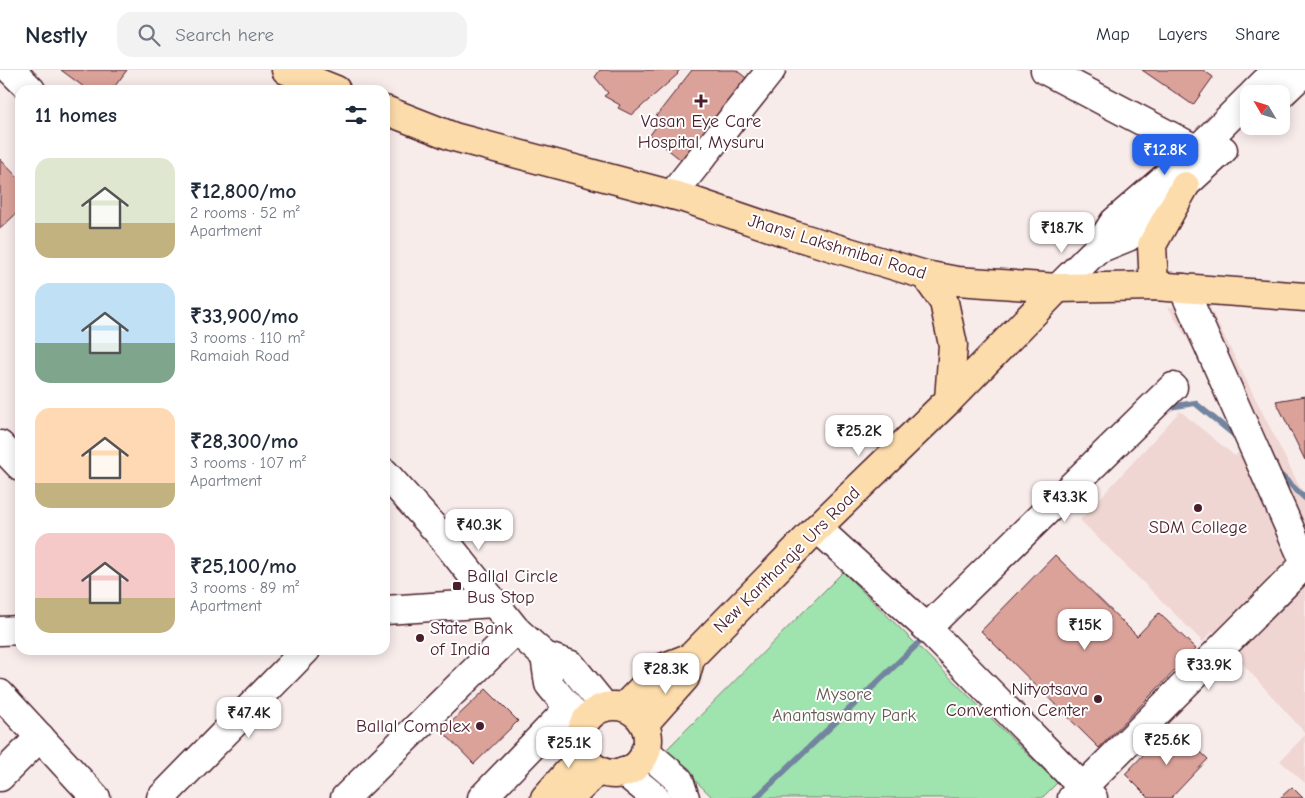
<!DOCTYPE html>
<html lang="en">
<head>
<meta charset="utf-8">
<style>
  body { margin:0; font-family:"Comic Neue",sans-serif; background:#f2f2f3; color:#1f2937; height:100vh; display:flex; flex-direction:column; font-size:19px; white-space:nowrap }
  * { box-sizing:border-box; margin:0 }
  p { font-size:16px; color:#747a83 }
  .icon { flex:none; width:28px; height:28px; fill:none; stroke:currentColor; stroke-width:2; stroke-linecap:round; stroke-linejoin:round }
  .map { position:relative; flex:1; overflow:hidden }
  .details { position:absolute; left:15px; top:15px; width:375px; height:570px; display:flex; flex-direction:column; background:#fff; border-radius:15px; box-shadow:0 2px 12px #0003 }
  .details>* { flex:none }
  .needle { width:32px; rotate:308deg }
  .fabs { position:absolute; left:1240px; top:15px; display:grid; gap:10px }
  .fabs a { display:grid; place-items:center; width:50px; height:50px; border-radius:10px; background:#fff; box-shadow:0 2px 12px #0003; font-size:25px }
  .price { position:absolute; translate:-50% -42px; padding:0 11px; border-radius:10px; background:#fff; color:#222; font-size:16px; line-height:32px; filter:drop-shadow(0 1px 2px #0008) }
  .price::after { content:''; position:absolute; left:50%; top:30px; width:15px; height:11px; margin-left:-8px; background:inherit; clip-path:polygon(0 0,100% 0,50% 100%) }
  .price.current { background:#2563eb; color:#fff }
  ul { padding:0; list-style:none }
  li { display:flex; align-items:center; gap:15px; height:125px; padding:0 20px }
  li span { display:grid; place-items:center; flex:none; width:140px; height:100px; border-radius:15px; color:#555 }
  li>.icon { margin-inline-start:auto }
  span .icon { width:60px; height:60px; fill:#fffc; stroke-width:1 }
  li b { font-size:21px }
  h2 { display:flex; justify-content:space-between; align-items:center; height:60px; padding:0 20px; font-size:21px }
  header { display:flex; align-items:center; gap:30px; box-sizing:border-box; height:70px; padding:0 25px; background:#fff; border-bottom:1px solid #e0e1e3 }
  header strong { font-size:24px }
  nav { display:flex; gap:28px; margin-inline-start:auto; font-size:18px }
  .search { width:350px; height:45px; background:#f2f2f3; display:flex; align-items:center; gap:12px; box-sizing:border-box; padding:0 18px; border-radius:15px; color:#747a83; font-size:19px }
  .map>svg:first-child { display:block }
  .built { fill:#efd6d3 }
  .green { fill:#9fe3ae; stroke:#74816c }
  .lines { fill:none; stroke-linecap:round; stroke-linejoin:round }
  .stream { stroke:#73849f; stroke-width:6 }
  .building { fill:#dba29a; stroke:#4a1f2b }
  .minor-casing { stroke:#4a1f2b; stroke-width:31 }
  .major-casing { stroke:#4a1f2b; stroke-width:31 }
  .minor { stroke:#fff; stroke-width:28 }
  .major { stroke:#fddcac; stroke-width:28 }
  .poi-dot { fill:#4a1f2b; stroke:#fff; stroke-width:2 }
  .labels { text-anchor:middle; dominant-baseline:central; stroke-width:4; stroke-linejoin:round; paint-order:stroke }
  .poi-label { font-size:18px; fill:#4a1f2b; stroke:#fff }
  .street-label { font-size:18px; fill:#4a1f2b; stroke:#fff }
  .park-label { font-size:18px; fill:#645a52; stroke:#fff }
</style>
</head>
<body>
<header>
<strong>Nestly</strong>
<div class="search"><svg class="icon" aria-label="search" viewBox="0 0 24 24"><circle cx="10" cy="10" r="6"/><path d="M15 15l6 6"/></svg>Search here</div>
<nav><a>Map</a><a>Layers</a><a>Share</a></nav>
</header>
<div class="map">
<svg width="1305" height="728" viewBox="0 0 1305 728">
  <rect width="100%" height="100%" fill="#f8eceb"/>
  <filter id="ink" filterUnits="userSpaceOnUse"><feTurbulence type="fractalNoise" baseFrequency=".02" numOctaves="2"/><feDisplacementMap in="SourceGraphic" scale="10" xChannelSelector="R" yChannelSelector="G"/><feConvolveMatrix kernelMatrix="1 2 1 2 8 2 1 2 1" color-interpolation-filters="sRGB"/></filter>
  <g filter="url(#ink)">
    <g class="built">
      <path d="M1168 237 1210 238 1305 427V663L1213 561 1203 572 1080 450 1180 341 1235 386 1248 371Z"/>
      <path d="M1305 665V713L1280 691Z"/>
    </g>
    <path class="green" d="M843 502 1057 713 1042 728H713L665 681Z"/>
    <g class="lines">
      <g class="stream">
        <path d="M1166 338 1169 337 1195 333 1238 368"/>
        <path d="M1276 401 1305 428"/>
        <path d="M756 728 927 565"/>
      </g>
    </g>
    <g class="building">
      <path d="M61 0H127L112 20H88Z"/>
      <path d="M600 0H680L677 3 678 4 632 45 618 38 620 35 604 26 608 23 595 7Z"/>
      <path d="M692 0H736L750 11 686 94 650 65 658 54 653 50Z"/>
      <path d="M1142 0H1203L1213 7 1193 35Z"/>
      <path d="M0 89 20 110V140L0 159Z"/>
      <path d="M1305 326V390L1276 331Z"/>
      <path d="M1055 485 1137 566 1159 543 1196 579 1099 678 981 561Z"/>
      <path d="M486 619 518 651 474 694 442 661Z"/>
      <path d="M1172 655 1208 689 1171 728H1149L1125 704Z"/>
      <path d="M1292 717 1303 728H1280Z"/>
    </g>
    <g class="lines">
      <defs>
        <g id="minor">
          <path d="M11 0 31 20"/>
          <path d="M1045 0 1197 80"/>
          <path d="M1253 24 1277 0"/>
          <path d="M1281 24 1305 1"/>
          <path d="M672 125 771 0"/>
          <path d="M1096 180 1128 167 1223 80"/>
          <path d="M1058 218 1096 180 1114 152 1197 80 1249 28"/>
          <path d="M1183 218 1305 493"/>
          <path d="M0 375 20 396"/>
          <path d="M385 403 437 461 516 560 545 586 571 595 605 637"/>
          <path d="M817 458 927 558 1093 728"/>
          <path d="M385 540 494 533"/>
          <path d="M927 558 1173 317"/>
          <path d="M0 561 20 560"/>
          <path d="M545 586 549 614 583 655"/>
          <path d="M0 624 96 728"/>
          <path d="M645 681 679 710 685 728"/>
          <path d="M624 702 656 728"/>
          <path d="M0 707 40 667"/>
          <path d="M161 728 306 580"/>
          <path d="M345 728 516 560"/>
          <path d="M482 728 569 638"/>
          <path d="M1072 728 1305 494"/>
        </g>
        <g id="major">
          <path d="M286 0 336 20"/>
          <path d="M385 40 454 67 684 128 796 166 925 205 957 211 1058 218 1154 216 1305 227"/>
          <path d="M925 205 944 232 953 275 949 330"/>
          <path d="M1154 216 1152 175 1185 116"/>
          <circle cx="614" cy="670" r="34"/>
          <path d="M624 637 662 598 691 587 817 458 949 330 1058 218"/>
          <path d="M644 654 685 608 691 587"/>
          <path d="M545 728 583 685"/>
          <path d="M570 728 598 700"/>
        </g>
      </defs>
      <use href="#minor" class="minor-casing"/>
      <use href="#major" class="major-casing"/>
      <use href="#minor" class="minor"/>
      <use href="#major" class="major"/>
    </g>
  </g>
  <g class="poi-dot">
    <path d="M698.5 23.5h5v5h5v5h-5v5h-5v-5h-5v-5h5z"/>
    <circle cx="1198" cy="438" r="5"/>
    <rect x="452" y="511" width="10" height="10" rx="2.5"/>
    <circle cx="420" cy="568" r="5"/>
    <circle cx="1098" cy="629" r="5"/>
    <circle cx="480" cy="656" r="5"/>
  </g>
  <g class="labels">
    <g class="poi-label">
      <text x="701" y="51">Vasan Eye Care<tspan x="701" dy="21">Hospital, Mysuru</tspan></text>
      <text x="1198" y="457">SDM College</text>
      <text x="467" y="506" text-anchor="start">Ballal Circle<tspan x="467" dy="21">Bus Stop</tspan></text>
      <text x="430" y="558" text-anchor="start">State Bank<tspan x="430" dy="21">of India</tspan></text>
      <text x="1088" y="619" text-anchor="end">Nityotsava<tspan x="1088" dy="21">Convention Center</tspan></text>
      <text x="470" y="656" text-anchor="end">Ballal Complex</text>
    </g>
    <g class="street-label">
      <text transform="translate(837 177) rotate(17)">Jhansi Lakshmibai Road</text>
      <text transform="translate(787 490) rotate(-45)">New Kantharaje Urs Road</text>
    </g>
    <g class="park-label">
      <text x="844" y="624">Mysore<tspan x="844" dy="21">Anantaswamy Park</tspan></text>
    </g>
  </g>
</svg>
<div class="fabs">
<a><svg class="needle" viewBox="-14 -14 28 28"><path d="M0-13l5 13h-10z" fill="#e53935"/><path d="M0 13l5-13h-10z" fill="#747a83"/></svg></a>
</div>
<b class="price current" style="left:1165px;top:106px">₹12.8K</b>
<b class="price" style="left:1062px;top:184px">₹18.7K</b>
<b class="price" style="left:859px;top:387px">₹25.2K</b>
<b class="price" style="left:1065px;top:453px">₹43.3K</b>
<b class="price" style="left:479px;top:481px">₹40.3K</b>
<b class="price" style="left:1085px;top:581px">₹15K</b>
<b class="price" style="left:1209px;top:621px">₹33.9K</b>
<b class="price" style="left:666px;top:625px">₹28.3K</b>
<b class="price" style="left:249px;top:669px">₹47.4K</b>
<b class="price" style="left:1167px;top:696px">₹25.6K</b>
<b class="price" style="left:569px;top:699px">₹25.1K</b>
<section class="details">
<h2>11 homes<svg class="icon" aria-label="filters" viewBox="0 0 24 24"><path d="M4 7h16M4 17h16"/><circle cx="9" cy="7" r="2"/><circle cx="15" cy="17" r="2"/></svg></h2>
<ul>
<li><span style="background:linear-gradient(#dfe7d0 65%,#c2b280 0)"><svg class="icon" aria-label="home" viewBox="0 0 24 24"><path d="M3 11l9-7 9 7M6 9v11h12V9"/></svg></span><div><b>₹12,800/mo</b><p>2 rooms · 52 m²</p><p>Apartment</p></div></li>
<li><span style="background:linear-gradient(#bfe0f5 60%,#7fa58c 0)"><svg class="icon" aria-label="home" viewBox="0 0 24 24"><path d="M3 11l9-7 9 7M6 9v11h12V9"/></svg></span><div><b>₹33,900/mo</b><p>3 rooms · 110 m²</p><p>Ramaiah Road</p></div></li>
<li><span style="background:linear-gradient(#ffd9b3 75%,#c2b280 0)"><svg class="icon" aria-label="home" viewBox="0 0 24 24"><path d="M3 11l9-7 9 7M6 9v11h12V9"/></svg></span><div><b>₹28,300/mo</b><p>3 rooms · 107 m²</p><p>Apartment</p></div></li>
<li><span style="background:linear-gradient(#f6c9c9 65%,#c2b280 0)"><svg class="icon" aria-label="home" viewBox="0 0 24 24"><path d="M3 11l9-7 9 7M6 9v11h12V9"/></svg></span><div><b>₹25,100/mo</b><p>3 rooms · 89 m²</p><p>Apartment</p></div></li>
</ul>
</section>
</div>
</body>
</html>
